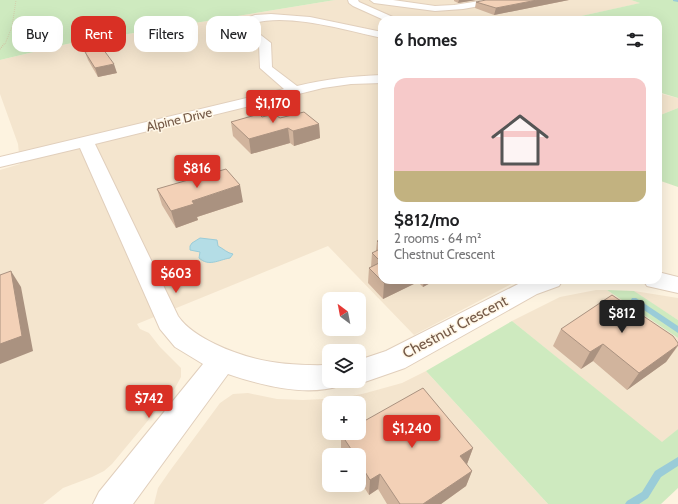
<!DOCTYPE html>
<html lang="en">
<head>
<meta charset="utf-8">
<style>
  body { margin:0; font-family:Cabin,sans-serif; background:#f2f2f2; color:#202124; height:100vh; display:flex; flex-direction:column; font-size:15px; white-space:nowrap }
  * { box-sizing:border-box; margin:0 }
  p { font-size:13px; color:#757577 }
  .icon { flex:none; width:22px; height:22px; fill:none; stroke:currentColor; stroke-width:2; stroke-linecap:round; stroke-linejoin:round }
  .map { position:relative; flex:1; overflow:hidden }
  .drawer { position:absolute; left:378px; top:16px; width:284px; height:268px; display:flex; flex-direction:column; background:#fff; border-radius:12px; box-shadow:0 4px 16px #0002 }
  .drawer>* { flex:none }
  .top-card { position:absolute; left:12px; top:16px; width:306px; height:36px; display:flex; gap:8px }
  .needle { width:26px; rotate:328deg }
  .fabs { position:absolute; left:322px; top:292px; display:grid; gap:8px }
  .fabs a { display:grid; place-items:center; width:44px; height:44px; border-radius:8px; background:#fff; box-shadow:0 4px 16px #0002; font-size:20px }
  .price { position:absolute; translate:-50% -34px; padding:0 9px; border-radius:4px; background:#d93025; color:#fff; font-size:13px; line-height:26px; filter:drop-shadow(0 1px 2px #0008) }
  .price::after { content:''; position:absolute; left:50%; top:24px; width:12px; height:9px; margin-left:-6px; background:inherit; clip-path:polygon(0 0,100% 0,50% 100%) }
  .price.active { background:#222; color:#fff }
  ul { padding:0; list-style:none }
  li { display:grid; align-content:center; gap:8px; height:212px; padding:0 16px }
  li span { display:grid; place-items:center; height:124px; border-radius:12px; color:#555 }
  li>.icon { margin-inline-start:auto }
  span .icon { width:72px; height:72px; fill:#fffc; stroke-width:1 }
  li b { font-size:17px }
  h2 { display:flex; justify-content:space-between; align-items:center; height:48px; padding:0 16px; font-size:17px }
  .chip { padding:0 14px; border-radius:12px; background:#fff; box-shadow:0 4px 16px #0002; font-size:14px; line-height:36px }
  .chip.active { background:#d93025; color:#fff }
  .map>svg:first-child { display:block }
  .residential { fill:#f4e5ce; fill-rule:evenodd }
  .green { fill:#ceeabf }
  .water { fill:#b4dde6; stroke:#9accd8 }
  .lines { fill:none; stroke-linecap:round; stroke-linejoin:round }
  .stream { fill:#9accd8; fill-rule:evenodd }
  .minor-casing { stroke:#e1cfbc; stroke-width:2 }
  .path-far1 { stroke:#d7b59a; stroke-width:1; stroke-dasharray:0.5 1.5; stroke-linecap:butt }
  .path { stroke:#d7b59a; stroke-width:1.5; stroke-dasharray:0.5 1.5; stroke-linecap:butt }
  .minor { fill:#fff; fill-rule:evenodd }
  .wall { fill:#d1b49d }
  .shaded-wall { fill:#aa9280 }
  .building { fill:#f3d1b7; stroke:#aa9280 }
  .labels { text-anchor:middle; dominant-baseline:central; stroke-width:3; stroke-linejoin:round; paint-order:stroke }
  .far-street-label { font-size:13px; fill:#745947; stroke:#fff7e7 }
  .street-label { font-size:15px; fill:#745947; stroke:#fff7e7 }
</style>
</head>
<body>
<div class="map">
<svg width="678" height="504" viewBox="0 0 678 504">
  <rect width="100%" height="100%" fill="#fdf3e0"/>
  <g class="residential">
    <path d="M335 0H631L641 3 563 20H382V280H519L414 335 328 246 137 324 140 329 149 333 160 347 181 368V377L175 388 112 464 104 471 92 477 63 488 43 504H0V170L20 164 18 144 0 94V60L67 44Z"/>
    <path d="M658 93 678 98V108L658 116Z"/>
    <path d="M596 290H607L678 338V429L662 443 512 321 560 297Z"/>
    <path d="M634 291 678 298V320L639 295Z"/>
    <path d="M426 371 548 504H154L158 488 169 472 220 403 233 394 248 393 277 399 303 400 343 398 366 393 402 383ZM329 403H359V433H329ZM329 455H359V485H329Z"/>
  </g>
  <g class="green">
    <path d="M0 0H335L67 44 0 60Z"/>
    <path d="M631 0H678V98L658 92V20H563L640 3Z"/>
    <path d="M678 108V187L658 180V116Z"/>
    <path d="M607 290 634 291 678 320V338Z"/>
    <path d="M512 321 662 442 678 429V488L661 504H548L426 371Z"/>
  </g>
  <path class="water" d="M200 238 217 240 218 246C224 249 227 253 233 254L230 258C218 260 209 267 199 258L200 252 190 250V246L192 243Z"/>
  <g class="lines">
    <g class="stream">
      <path d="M673 0H678V2L673 1Z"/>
      <path d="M632 298H636L678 326V333L632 302 631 300Z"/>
      <path d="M678 457V466L661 477 648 498 639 504H625L627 501 642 492 655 471Z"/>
    </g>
    <defs>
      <g id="minor">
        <path d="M348 0H358L359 2 395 18 397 20H384L353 6 349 3Z"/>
        <path d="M370 0H393L435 6 454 5 486 0H503L502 2 463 9 435 11 374 3Z"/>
        <path d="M271 14 310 17 382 32V38C345 30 283 11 248 25L271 43 272 67 297 86C326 79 353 76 382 75V83L351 84 323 88 95 144 178 316C187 329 201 337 215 344 252 362 288 366 329 365V381H341L339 386C306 397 260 385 228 374L133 504H93L99 492 203 364 175 347 160 329 80 148 0 167V157L284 89 260 68 259 44 237 27 239 21 255 15Z"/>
        <path d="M658 272 678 277V293L647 286 643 280H658Z"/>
        <path d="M526 280H563L559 286 537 294 405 368 359 384 351 381H359V360L386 351Z"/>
      </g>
    </defs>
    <use href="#minor" class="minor-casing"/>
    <path class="path-far1" d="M5 44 12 27 16 0"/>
    <path class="path" d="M0 49 5 43"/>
    <use href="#minor" class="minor"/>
  </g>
  <g class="wall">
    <path d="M454 0H476L458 3 454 1Z"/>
    <path d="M569 0 494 15 475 8 476 2Z"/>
    <path d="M85 52 117 73 98 77 88 60Z"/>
    <path d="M262 117 319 124 320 138 294 146 290 143 251 154 233 136 231 122Z"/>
    <path d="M157 189 243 202 197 217 198 220 176 228 162 205Z"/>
    <path d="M382 239V280H436L423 287 418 282 383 299 368 283 369 268 371 267 372 253 376 251 377 241Z"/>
    <path d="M561 329 678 343V346L666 362 627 390 593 361 581 369 553 346Z"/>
    <path d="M341 434 473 448 467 464 472 471 466 486 441 504H387L378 489 369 495 359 479V455H344L341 450Z"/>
  </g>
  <g class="shaded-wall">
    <path d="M459 0H476L458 3Z"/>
    <path d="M537 0H569L494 15 496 8Z"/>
    <path d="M114 64 117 73 98 77 95 68Z"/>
    <path d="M319 124 320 138 294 146 293 131Z"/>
    <path d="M288 128 290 143 251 154 249 139Z"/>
    <path d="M240 185 243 202 197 217 198 220 176 228 171 211 192 201Z"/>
    <path d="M11 271 21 287 33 351 0 364V344Z"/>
    <path d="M392 280H418V282L383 299 384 283Z"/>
    <path d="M424 280H436L423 287Z"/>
    <path d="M603 344 593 361 581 369 590 352Z"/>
    <path d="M678 345 666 362 627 390 639 373Z"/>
    <path d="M473 448 467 464 455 472 460 456Z"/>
    <path d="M472 471 466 486 441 504H423Z"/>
    <path d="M380 474 378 489 369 495 370 480Z"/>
  </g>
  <g class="building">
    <path d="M486 0H537L496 8 476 2Z"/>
    <path d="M103 49 114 64 95 68 85 52Z"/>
    <path d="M304 112 319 124 293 131 288 128 249 139 231 122 259 114 262 117 274 114 280 118Z"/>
    <path d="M226 169 240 185 192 201 194 204 171 211 157 189Z"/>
    <path d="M382 239V246L377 241Z"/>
    <path d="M382 248V280H392L384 283 369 268 381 262 372 253Z"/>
    <path d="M11 271 22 336 0 344V275Z"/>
    <path d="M612 295 673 336 678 343V345L639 373 603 344 590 352 561 329Z"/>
    <path d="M423 388 473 448 460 456 472 471 423 504H400L380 474 370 480 359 462V455H355L341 434 343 433H359V424Z"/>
  </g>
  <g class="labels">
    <g class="far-street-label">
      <text transform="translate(179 119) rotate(-13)">Alpine Drive</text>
    </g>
    <g class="street-label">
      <text transform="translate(455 327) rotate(-28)">Chestnut Crescent</text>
    </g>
  </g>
</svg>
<div class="fabs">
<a><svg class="needle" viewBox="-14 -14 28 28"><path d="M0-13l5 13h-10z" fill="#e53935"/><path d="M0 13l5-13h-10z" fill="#757577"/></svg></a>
<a><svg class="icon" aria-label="layers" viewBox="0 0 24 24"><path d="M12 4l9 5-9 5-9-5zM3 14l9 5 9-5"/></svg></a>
<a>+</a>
<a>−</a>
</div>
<b class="price" style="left:273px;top:124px">$1,170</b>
<b class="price" style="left:197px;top:189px">$816</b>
<b class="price" style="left:176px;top:294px">$603</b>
<b class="price active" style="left:622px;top:334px">$812</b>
<b class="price" style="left:149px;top:419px">$742</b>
<b class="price" style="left:412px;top:449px">$1,240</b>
<div class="top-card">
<a class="chip">Buy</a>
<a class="chip active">Rent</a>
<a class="chip">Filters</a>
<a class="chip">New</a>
</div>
<section class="drawer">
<h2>6 homes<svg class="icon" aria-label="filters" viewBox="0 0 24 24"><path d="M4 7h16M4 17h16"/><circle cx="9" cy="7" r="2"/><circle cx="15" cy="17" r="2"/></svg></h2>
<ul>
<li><span style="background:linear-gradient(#f6c9c9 75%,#c2b280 0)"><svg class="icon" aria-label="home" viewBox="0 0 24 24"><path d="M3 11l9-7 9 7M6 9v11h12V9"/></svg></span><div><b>$812/mo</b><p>2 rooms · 64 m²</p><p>Chestnut Crescent</p></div></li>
</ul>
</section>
</div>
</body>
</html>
